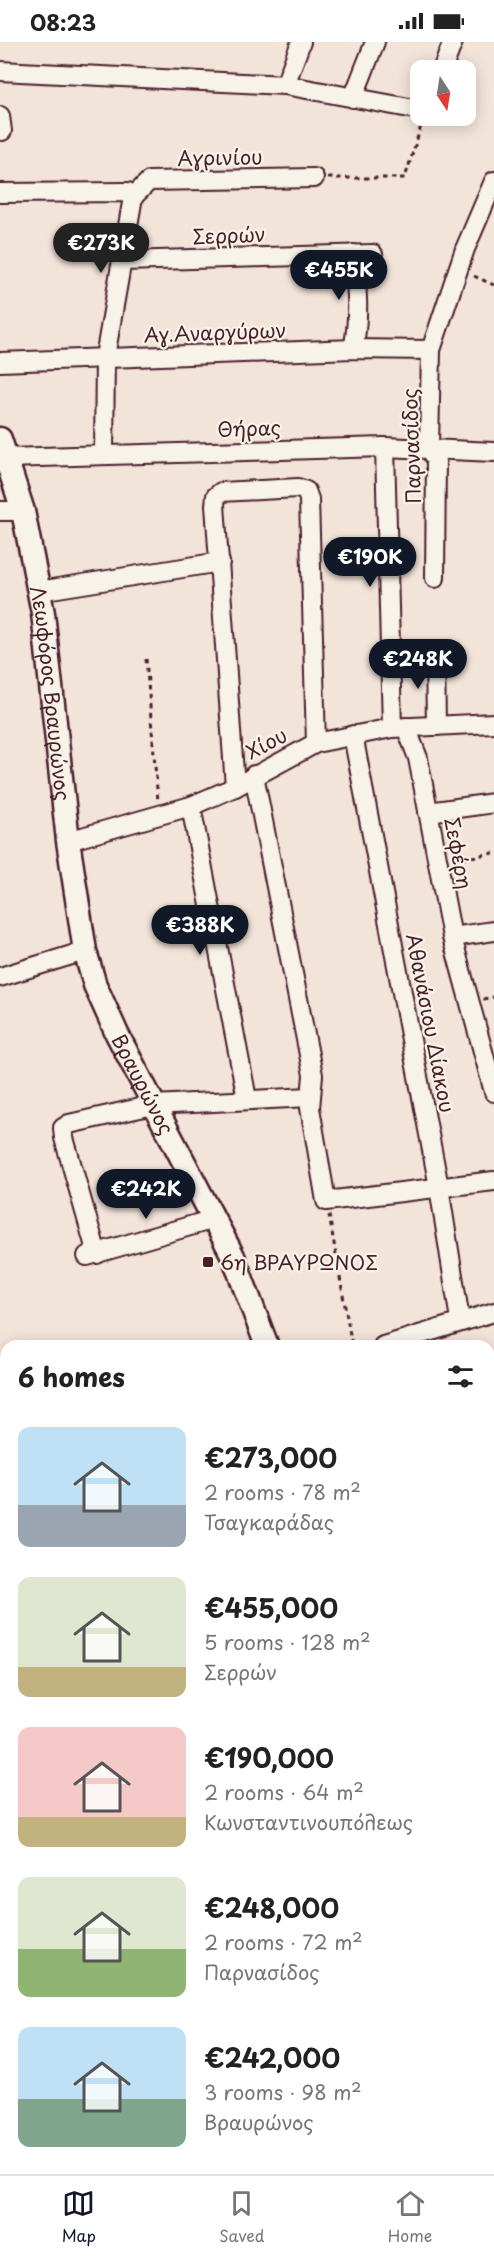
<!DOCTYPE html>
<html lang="en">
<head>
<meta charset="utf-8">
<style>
  body { margin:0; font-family:"Playpen Sans",sans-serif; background:#f6f6f6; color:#222; height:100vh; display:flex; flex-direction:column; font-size:22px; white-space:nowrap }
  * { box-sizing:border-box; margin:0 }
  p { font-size:20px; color:#767676 }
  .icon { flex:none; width:33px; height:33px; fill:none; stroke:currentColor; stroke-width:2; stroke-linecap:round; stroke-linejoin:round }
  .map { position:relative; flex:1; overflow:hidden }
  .sheet { position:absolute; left:0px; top:1298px; width:495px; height:836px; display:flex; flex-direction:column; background:#fff; border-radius:18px 18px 0 0; box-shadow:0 3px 15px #0003 }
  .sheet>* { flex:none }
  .needle { width:39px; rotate:168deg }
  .buttons { position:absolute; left:410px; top:18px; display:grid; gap:12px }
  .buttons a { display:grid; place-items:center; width:66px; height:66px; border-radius:12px; background:#fff; box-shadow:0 3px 15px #0003; font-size:30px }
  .price { position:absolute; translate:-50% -51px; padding:0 14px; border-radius:21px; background:#111827; color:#fff; font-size:20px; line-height:39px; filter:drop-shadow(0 2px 3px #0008) }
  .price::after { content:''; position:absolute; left:50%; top:36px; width:18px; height:14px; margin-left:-9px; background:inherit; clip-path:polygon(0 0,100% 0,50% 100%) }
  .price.active { background:#222; color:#fff }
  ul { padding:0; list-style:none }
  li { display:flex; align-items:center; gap:18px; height:150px; padding:0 18px }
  li span { display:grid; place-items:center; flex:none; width:168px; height:120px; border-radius:12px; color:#555 }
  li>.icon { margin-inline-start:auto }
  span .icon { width:72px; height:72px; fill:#fffc; stroke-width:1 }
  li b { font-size:26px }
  h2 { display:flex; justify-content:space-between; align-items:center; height:72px; padding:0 18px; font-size:26px }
  .status { display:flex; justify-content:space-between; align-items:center; height:42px; padding:0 30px; background:#fff; direction:ltr }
  .status svg { height:16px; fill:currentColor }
  .tab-bar { display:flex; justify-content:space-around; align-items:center; height:84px; border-top:2px solid #e0e0e0; background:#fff; font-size:16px; color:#767676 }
  .tab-bar a { display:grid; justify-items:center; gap:3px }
  .tab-bar .active { color:#111827 }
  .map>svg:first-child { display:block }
  .green { fill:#c5d084; stroke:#887858; stroke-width:1.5 }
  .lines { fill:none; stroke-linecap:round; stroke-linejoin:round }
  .minor-casing { stroke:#4a1f2b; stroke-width:22 }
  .major-casing { stroke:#4a1f2b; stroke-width:27 }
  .path { stroke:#4a1f2b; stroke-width:3; stroke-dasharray:4.5 4.5; stroke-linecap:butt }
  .minor { stroke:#f7f3e8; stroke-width:18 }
  .major { stroke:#f7f3e8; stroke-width:22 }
  .wall { fill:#c3928a; stroke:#4a1f2b; stroke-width:1.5 }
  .shaded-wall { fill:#9f7770; stroke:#4a1f2b; stroke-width:1.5 }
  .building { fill:#e3aaa0; stroke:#4a1f2b; stroke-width:1.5 }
  .poi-dot { fill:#4a1f2b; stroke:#f7f3e8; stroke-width:2 }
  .labels { text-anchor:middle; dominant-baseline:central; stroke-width:4.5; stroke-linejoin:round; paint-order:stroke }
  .street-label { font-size:20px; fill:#4a1f2b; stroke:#f7f3e8 }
  .poi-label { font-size:20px; fill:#4a1f2b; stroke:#f7f3e8; text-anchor:start }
</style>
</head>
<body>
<div class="status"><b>08:23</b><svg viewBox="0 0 49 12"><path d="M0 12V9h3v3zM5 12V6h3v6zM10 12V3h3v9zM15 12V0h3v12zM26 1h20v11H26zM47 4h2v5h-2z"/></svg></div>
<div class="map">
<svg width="494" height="2132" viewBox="0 0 494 2132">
  <rect width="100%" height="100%" fill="#f3e4da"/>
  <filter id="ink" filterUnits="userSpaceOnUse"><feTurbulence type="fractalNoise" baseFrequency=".0167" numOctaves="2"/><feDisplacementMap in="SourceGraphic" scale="12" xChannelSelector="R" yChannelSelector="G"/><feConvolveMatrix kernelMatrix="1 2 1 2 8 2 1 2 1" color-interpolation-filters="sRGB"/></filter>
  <g filter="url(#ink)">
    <g class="green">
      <path d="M6 2035V2127H42L43 2132H0V2036Z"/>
      <path d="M51 2127H215L216 2132H52Z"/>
    </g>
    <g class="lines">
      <defs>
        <g id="minor">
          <path d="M442 28 453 0"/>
          <path d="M0 29 285 43 420 68"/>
          <path d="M285 43 301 0"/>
          <path d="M353 56 375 0"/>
          <path d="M0 74 2 89"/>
          <path d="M0 151 128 150 133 155"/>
          <path d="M133 155 149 139 314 136"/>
          <path d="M353 212C357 244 360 275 353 307"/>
          <path d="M122 219 373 212"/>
          <path d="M0 320 353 307 431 308"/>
          <path d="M385 405 392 686"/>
          <path d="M104 413 105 315 133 155"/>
          <path d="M6 416 385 405 494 410"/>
          <path d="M0 469H23"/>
          <path d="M435 536 436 419 429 406 431 308 465 207 494 139"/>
          <path d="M39 549 220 520"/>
          <path d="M435 611 436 684"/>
          <path d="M406 685 418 716 452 895 494 1050"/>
          <path d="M353 693 439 1145 460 1278"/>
          <path d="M254 733 313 1033 310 1066 326 1159 494 1139"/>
          <path d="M235 745 215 463 216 454 221 450 298 446 306 449 309 457 316 701"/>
          <path d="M191 764 247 1057"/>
          <path d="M428 770 494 761"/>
          <path d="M68 799 191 764 235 745 316 701 392 686 494 681"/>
          <path d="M452 895 494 889"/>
          <path d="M0 935 85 909"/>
          <path d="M97 1212 64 1096 63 1086 69 1082 153 1063 310 1055"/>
          <path d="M87 1214 214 1177"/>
          <path d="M383 1304 494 1270"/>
          <path d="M0 1400 6 1397"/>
          <path d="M0 1605 6 1604"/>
          <path d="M489 1699 494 1698"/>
          <path d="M0 1747 6 1746"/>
          <path d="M0 1825 6 1824"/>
          <path d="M489 1898 494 1893"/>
          <path d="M0 1958 4 1985H0"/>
          <path d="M489 1991 494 2002"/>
          <path d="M0 2024 6 2023"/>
          <path d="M227 2127 228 2132"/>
          <path d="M355 2127 359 2132"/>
          <path d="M454 2127 456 2132"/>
          <path d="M323 2132 326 2127"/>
        </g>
        <g id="major">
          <path id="s1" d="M0 397 23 469 43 571 68 799 85 909 95 943 117 992 233 1214 267 1304"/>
          <path d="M489 1861 494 1867"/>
        </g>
      </defs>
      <use href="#minor" class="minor-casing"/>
      <use href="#major" class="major-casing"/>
      <g class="path">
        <path d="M328 136H405L421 84"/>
        <path d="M474 234 494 243"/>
        <path d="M146 617 158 759"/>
        <path d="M454 818 494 811"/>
        <path d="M483 957 494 955"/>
        <path d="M329 1173 352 1304"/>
      </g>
      <use href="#minor" class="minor"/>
      <use href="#major" class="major"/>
    </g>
    <g class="wall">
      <path d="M65 2127H90L91 2132H66Z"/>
      <path d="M268 2127H295V2132H269Z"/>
      <path d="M404 2127H428L429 2129 439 2132H407Z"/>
    </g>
    <g class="shaded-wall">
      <path d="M494 2044 492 2050 489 2052V2047Z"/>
      <path d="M296 2129 295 2132H283Z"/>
    </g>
    <g class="building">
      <path d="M489 2037 494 2044 489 2047Z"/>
      <path d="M68 2127H90L91 2132H69Z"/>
      <path d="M271 2127H295L296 2129 283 2132H272Z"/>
      <path d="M409 2127H428L429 2129 437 2127 439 2132H412Z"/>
      <path d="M494 2127V2132H484L483 2131Z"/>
    </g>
  </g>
  <rect class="poi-dot" x="202" y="1214" width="12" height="12" rx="3"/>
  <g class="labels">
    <g class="street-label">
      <text transform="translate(220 115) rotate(-1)">Αγρινίου</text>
      <text transform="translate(229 193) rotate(-2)">Σερρών</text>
      <text transform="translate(215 290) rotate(-2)">Αγ.Αναργύρων</text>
      <text transform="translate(249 386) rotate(-2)">Θήρας</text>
      <text transform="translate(411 404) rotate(-92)">Παρνασίδος</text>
      <text stroke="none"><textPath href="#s1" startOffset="260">Λεωφόρος Βραυρώνος</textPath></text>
      <text transform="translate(266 701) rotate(-28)">Χίου</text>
      <text transform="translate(459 811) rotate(79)">Σεφέρη</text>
      <text transform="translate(431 981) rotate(79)">Αθανάσιου Δίακου</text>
      <text stroke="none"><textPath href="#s1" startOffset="666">Βραυρώνος</textPath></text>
    </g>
    <g class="poi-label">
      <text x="220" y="1220">6η ΒΡΑΥΡΩΝΟΣ</text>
    </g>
  </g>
</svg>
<div class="buttons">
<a><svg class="needle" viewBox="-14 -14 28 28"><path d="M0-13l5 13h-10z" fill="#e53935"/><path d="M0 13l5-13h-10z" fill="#767676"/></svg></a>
</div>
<b class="price active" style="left:101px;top:232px">€273K</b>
<b class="price" style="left:339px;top:259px">€455K</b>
<b class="price" style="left:370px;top:546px">€190K</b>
<b class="price" style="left:418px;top:648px">€248K</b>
<b class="price" style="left:200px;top:914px">€388K</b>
<b class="price" style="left:146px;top:1178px">€242K</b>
<section class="sheet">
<h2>6 homes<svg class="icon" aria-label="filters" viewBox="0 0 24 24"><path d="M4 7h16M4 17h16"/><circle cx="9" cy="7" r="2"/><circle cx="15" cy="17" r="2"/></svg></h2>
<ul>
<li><span style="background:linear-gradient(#bfe0f5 65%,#9aa5b1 0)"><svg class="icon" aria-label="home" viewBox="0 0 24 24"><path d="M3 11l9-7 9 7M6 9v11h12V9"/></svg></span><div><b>€273,000</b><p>2 rooms · 78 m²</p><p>Τσαγκαράδας</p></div></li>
<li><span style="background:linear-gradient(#dfe7d0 75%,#c2b280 0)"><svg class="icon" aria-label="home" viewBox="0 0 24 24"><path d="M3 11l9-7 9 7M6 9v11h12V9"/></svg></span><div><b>€455,000</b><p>5 rooms · 128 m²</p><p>Σερρών</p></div></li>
<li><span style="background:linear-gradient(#f6c9c9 75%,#c2b280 0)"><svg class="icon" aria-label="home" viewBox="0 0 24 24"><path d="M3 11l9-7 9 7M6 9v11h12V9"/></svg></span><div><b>€190,000</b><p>2 rooms · 64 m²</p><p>Κωνσταντινουπόλεως</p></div></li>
<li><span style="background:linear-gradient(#dfe7d0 60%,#8fb573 0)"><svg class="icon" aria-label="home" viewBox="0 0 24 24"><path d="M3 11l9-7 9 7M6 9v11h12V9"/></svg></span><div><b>€248,000</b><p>2 rooms · 72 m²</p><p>Παρνασίδος</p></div></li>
<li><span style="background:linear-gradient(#bfe0f5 60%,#7fa58c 0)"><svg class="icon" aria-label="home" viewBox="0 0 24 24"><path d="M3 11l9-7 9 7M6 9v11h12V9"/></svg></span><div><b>€242,000</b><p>3 rooms · 98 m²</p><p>Βραυρώνος</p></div></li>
</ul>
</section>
</div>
<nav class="tab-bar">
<a class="active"><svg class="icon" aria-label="map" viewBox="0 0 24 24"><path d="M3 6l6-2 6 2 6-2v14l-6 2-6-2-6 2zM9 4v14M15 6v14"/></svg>Map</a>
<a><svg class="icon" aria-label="saved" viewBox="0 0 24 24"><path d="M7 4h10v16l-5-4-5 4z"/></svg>Saved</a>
<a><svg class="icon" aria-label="home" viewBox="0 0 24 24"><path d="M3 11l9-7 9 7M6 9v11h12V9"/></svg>Home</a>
</nav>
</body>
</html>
